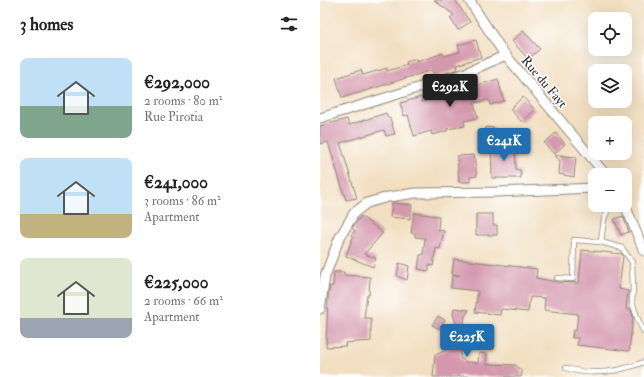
<!DOCTYPE html>
<html lang="en">
<head>
<meta charset="utf-8">
<style>
  body { margin:0; font-family:"IM FELL Double Pica",serif; background:#f2f2f2; color:#222; height:100vh; display:flex; flex-direction:column; font-size:15px; white-space:nowrap }
  * { box-sizing:border-box; margin:0 }
  p { font-size:13px; color:#767676 }
  .icon { flex:none; width:22px; height:22px; fill:none; stroke:currentColor; stroke-width:2; stroke-linecap:round; stroke-linejoin:round }
  .map { position:relative; flex:1; overflow:hidden }
  .sheet { display:flex; flex-direction:column; background:#fff; width:320px }
  .sheet>* { flex:none }
  .fabs { position:absolute; left:268px; top:12px; display:grid; gap:8px }
  .fabs a { display:grid; place-items:center; width:44px; height:44px; border-radius:8px; background:#fff; box-shadow:0 4px 16px #0002; font-size:20px }
  .price { position:absolute; translate:-50% -34px; padding:0 9px; border-radius:4px; background:#1f6fb2; color:#fff; font-size:13px; line-height:26px; filter:drop-shadow(0 1px 2px #0008) }
  .price::after { content:''; position:absolute; left:50%; top:24px; width:12px; height:9px; margin-left:-6px; background:inherit; clip-path:polygon(0 0,100% 0,50% 100%) }
  .price.on { background:#222; color:#fff }
  ul { padding:0; list-style:none }
  li { display:flex; align-items:center; gap:12px; height:100px; padding:0 20px }
  li span { display:grid; place-items:center; flex:none; width:112px; height:80px; border-radius:8px; color:#555 }
  li>.icon { margin-inline-start:auto }
  span .icon { width:48px; height:48px; fill:#fffc; stroke-width:1 }
  li b { font-size:17px }
  h2 { display:flex; justify-content:space-between; align-items:center; height:48px; padding:0 20px; font-size:17px }
  main { display:flex; flex:1; min-height:0 }
  .map>svg:first-child { display:block }
  .building { fill:#d498ad }
  .lines { fill:none; stroke-linecap:round; stroke-linejoin:round }
  .lane-casing { stroke:#8e8576; stroke-width:6 }
  .street-casing { stroke:#8e8576; stroke-width:11 }
  .lane { stroke:#fff; stroke-width:4.5 }
  .street { stroke:#fff; stroke-width:9 }
  .labels { text-anchor:middle; dominant-baseline:central; stroke-width:3; stroke-linejoin:round; paint-order:stroke }
  .street-label { font-size:13px; fill:#2b2b2b; stroke:#fff }
</style>
</head>
<body>
<main>
<section class="sheet">
<h2>3 homes<svg class="icon" aria-label="filters" viewBox="0 0 24 24"><path d="M4 7h16M4 17h16"/><circle cx="9" cy="7" r="2"/><circle cx="15" cy="17" r="2"/></svg></h2>
<ul>
<li><span style="background:linear-gradient(#bfe0f5 60%,#7fa58c 0)"><svg class="icon" aria-label="home" viewBox="0 0 24 24"><path d="M3 11l9-7 9 7M6 9v11h12V9"/></svg></span><div><b>€292,000</b><p>2 rooms · 80 m²</p><p>Rue Pirotia</p></div></li>
<li><span style="background:linear-gradient(#bfe0f5 70%,#c2b280 0)"><svg class="icon" aria-label="home" viewBox="0 0 24 24"><path d="M3 11l9-7 9 7M6 9v11h12V9"/></svg></span><div><b>€241,000</b><p>3 rooms · 86 m²</p><p>Apartment</p></div></li>
<li><span style="background:linear-gradient(#dfe7d0 75%,#9aa5b1 0)"><svg class="icon" aria-label="home" viewBox="0 0 24 24"><path d="M3 11l9-7 9 7M6 9v11h12V9"/></svg></span><div><b>€225,000</b><p>2 rooms · 66 m²</p><p>Apartment</p></div></li>
</ul>
</section>
<div class="map">
<svg width="324" height="377" viewBox="0 0 324 377">
  <rect width="100%" height="100%" fill="#fff"/>
  <filter id="ink" filterUnits="userSpaceOnUse"><feTurbulence type="fractalNoise" baseFrequency=".025" numOctaves="2"/><feDisplacementMap in="SourceGraphic" scale="8" xChannelSelector="R" yChannelSelector="G"/><feConvolveMatrix kernelMatrix="1 2 1 2 8 2 1 2 1" color-interpolation-filters="sRGB"/></filter>
  <filter id="wash" filterUnits="userSpaceOnUse"><feTurbulence type="fractalNoise" baseFrequency=".012" numOctaves="4" result="noise"/><feDisplacementMap in="SourceGraphic" scale="16" xChannelSelector="R" yChannelSelector="G"/><feGaussianBlur stdDeviation="0.9" result="paint"/><feColorMatrix in="noise" values="0 0 0 0 0 0 0 0 0 0 0 0 0 0 0 0 0 1.4 0 .05"/><feComposite in="paint" operator="in"/></filter>
  <g filter="url(#wash)">
    <rect width="100%" height="100%" fill="#f2dfc1"/>
    <g id="blocks">
      <g class="building">
        <path d="M114 0H135L150 22 138 30 130 18 134 15Z"/>
        <path d="M203 31 220 49 208 59 192 41Z"/>
        <path d="M156 40 161 57 137 65 138 69 114 77 112 70 22 98 16 78 41 70 43 75 67 68V71L87 65 86 62 96 59 97 62 123 53 124 56 140 52 138 45Z"/>
        <path d="M178 79 184 101 170 105 169 100 154 103 158 118 144 121 145 126 127 129V131L112 135 111 131 94 136 88 115 84 116 80 103 101 97 102 102Z"/>
        <path d="M203 97 215 110 202 122 190 109Z"/>
        <path d="M66 113 68 118H70L75 134 66 136 64 130 20 143 37 198 26 200 8 142 0 144V126L27 119 29 125Z"/>
        <path d="M166 127 174 128 171 141 163 142Z"/>
        <path d="M236 133 245 144 234 154 224 143Z"/>
        <path d="M187 144V146L195 145 196 170H200L201 178H172L171 145Z"/>
        <path d="M154 155 157 176 150 177V182H139L137 156Z"/>
        <path d="M235 155 256 157 254 177 239 174 240 161Z"/>
        <path d="M72 203 92 205 90 219 70 217Z"/>
        <path d="M94 213 119 216 118 230 124 231 120 249 116 248 113 266 109 265V271L98 269 100 255H103L105 238 95 237V233H91Z"/>
        <path d="M156 214H173V225H177V235H156Z"/>
        <path d="M41 216 63 233 44 254 56 258 53 267 26 256 33 237 31 235 35 231 32 228Z"/>
        <path d="M303 216 309 232 301 235 294 219Z"/>
        <path d="M262 250 302 254 303 256 299 289 308 291 306 309 311 310 313 317 309 351 257 345 258 338H252L253 330 256 331 258 314 224 310 225 298 210 297 208 312 181 309 180 315 155 312 158 291 131 288 132 276 140 275 132 274 134 259 217 269 216 278 237 282 259 283Z"/>
        <path d="M79 263 89 266 87 280 77 276Z"/>
        <path d="M14 272H24V275L50 277 49 295H47L44 318H51V341L25 343 26 346 6 347 8 298 10 286H13Z"/>
        <path d="M134 308 149 310 145 316 140 358 146 362 158 363 159 353 167 354 166 364 196 365 202 372 201 377 138 376V377H113L115 355 129 349 132 324 137 327 133 314Z"/>
        <path d="M118 316 125 320 119 329 112 325Z"/>
      </g>
    </g>
  </g>
  <g filter="url(#ink)">
    <use href="#blocks" fill-opacity="0" stroke="#8e8576" stroke-width="1"/>
    <g class="lines">
      <defs>
        <g id="lane">
          <path d="M281 242 302 248 312 262 313 288 312 302 318 320 324 332"/>
          <path d="M237 278 253 279 254 240 281 242 284 219 290 205"/>
          <path d="M246 368C272 376 299 372 324 362"/>
        </g>
        <g id="street">
          <path d="M149 0 183 52 286 175"/>
          <path d="M0 118 143 74 186 55"/>
          <path d="M305 205 324 251"/>
          <path d="M0 309 5 276 19 239 34 213 47 203 68 197 96 193 176 192 275 188"/>
        </g>
      </defs>
      <use href="#lane" class="lane-casing"/>
      <use href="#street" class="street-casing"/>
      <use href="#lane" class="lane"/>
      <use href="#street" class="street"/>
    </g>
  </g>
  <g class="labels">
    <g class="street-label">
      <text transform="translate(224 82) rotate(50)">Rue du Fayt</text>
    </g>
  </g>
</svg>
<div class="fabs">
<a><svg class="icon" aria-label="locate" viewBox="0 0 24 24"><circle cx="12" cy="12" r="6"/><path d="M12 2v4M12 18v4M2 12h4M18 12h4"/></svg></a>
<a><svg class="icon" aria-label="layers" viewBox="0 0 24 24"><path d="M12 4l9 5-9 5-9-5zM3 14l9 5 9-5"/></svg></a>
<a>+</a>
<a>−</a>
</div>
<b class="price on" style="left:130px;top:108px">€292K</b>
<b class="price" style="left:184px;top:162px">€241K</b>
<b class="price" style="left:147px;top:358px">€225K</b>
</div>
</main>
</body>
</html>
